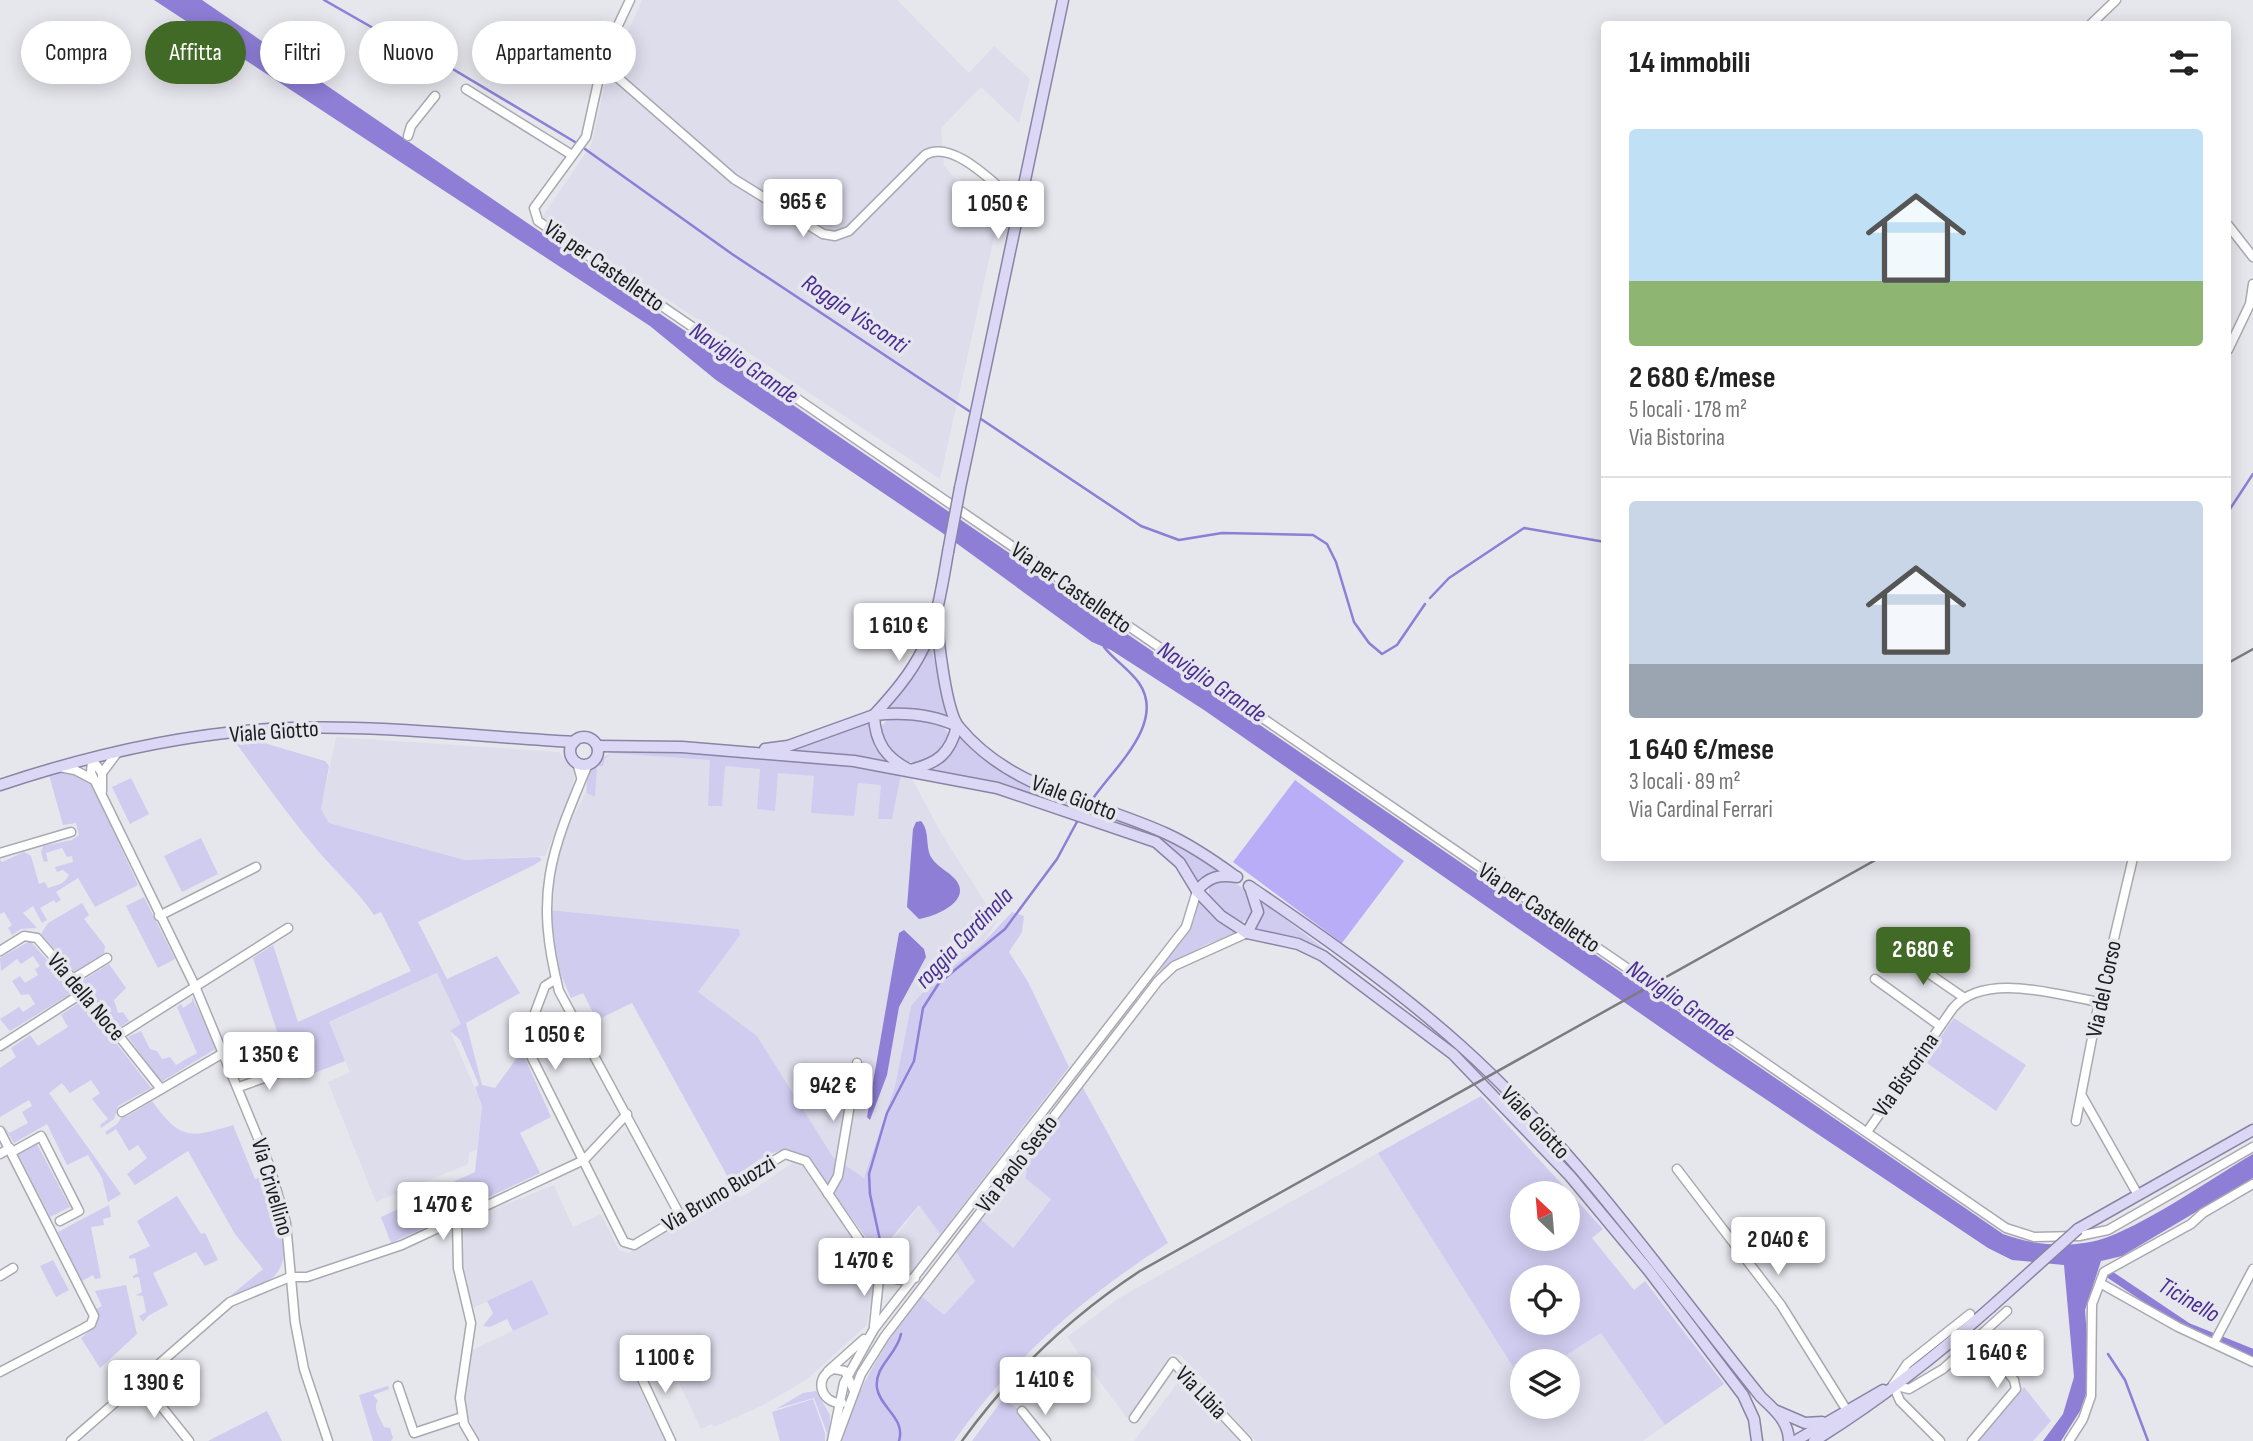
<!DOCTYPE html>
<html lang="it">
<head>
<meta charset="utf-8">
<style>
  body { margin:0; font-family:"Sofia Sans Condensed",sans-serif; background:#f2f2f2; color:#222; height:100vh; display:flex; flex-direction:column; font-size:26px; white-space:nowrap }
  * { box-sizing:border-box; margin:0 }
  p { font-size:23px; color:#767676 }
  .icon { flex:none; width:38px; height:38px; fill:none; stroke:currentColor; stroke-width:2; stroke-linecap:round; stroke-linejoin:round }
  .map { position:relative; flex:1; overflow:hidden }
  .drawer { position:absolute; left:1601px; top:21px; width:630px; height:840px; display:flex; flex-direction:column; background:#fff; border-radius:7px; box-shadow:0 4px 18px #0003 }
  .drawer>* { flex:none }
  .hud { position:absolute; left:21px; top:21px; width:665px; height:63px; display:flex; gap:14px }
  .needle { width:46px; rotate:334deg }
  .buttons { position:absolute; left:1510px; top:1181px; display:grid; gap:14px }
  .buttons a { display:grid; place-items:center; width:70px; height:70px; border-radius:50%; background:#fff; box-shadow:0 4px 18px #0003; font-size:35px }
  .price { position:absolute; translate:-50% -60px; padding:0 16px; border-radius:7px; background:#fff; color:#222; font-size:23px; line-height:46px; filter:drop-shadow(0 2px 4px #0008) }
  .price::after { content:''; position:absolute; left:50%; top:42px; width:21px; height:16px; margin-left:-10px; background:inherit; clip-path:polygon(0 0,100% 0,50% 100%) }
  .price.active { background:#416a27; color:#fff }
  ul { padding:0; list-style:none }
  li { display:grid; align-content:center; gap:14px; height:371px; padding:0 28px }
  li+li { border-top:2px solid #e0e0e0 }
  li span { display:grid; place-items:center; height:217px; border-radius:7px; color:#555 }
  li>.icon { margin-inline-start:auto }
  span .icon { width:126px; height:126px; fill:#fffc; stroke-width:1 }
  li b { font-size:30px }
  h2 { display:flex; justify-content:space-between; align-items:center; height:84px; padding:0 28px; font-size:30px }
  .tag { padding:0 24px; border-radius:32px; background:#fff; box-shadow:0 4px 18px #0003; font-size:24px; line-height:63px }
  .tag.active { background:#416a27; color:#fff }
  .map>svg:first-child { display:block }
  .built { fill:#deddec }
  .green { fill:#d0ccf0; fill-rule:evenodd }
  .forest { fill:#b8adf6 }
  .water { fill:#8e7ed6 }
  .lines { fill:none; stroke-linecap:round; stroke-linejoin:round }
  .stream { stroke:#8e7ed6; stroke-width:2.5 }
  .canal { stroke:#8e7ed6; stroke-width:8 }
  .minor-casing { stroke:#a9a9b0; stroke-width:11 }
  .major-casing { stroke:#8984a4; stroke-width:13 }
  .minor { stroke:#fff; stroke-width:8 }
  .major { stroke:#dbd7f4; stroke-width:10 }
  .rail { stroke:#7c7b80; stroke-width:2.5 }
  .major-bridge-casing { stroke:#8984a4; stroke-width:13; stroke-linecap:butt }
  .major-bridge { stroke:#dbd7f4; stroke-width:10 }
  .labels { text-anchor:middle; dominant-baseline:central; stroke-width:7; stroke-linejoin:round; paint-order:stroke }
  .street-label { font-size:23px; fill:#1c1b1e; stroke:#e6e6ed }
  .water-label { font-size:24px; font-style:italic; fill:#4a2c93; stroke:#e6e6ed }
</style>
</head>
<body>
<div class="map">
<svg width="2253" height="1441" viewBox="0 0 2253 1441">
  <rect width="100%" height="100%" fill="#e6e6ed"/>
  <g class="built">
    <path d="M642 0H897L969 73 994 46 1030 79 1019 123 981 87 941 128 944 166 997 224 940 479 542 217 591 145 605 84Z"/>
    <path d="M336 737 559 752 575 772 571 793 545 856 465 860 329 823 321 809Z"/>
    <path d="M616 750 834 764 910 775 941 833 997 921 982 944 930 984 911 1006 895 1086 864 1179 833 1157 757 1036 697 992 739 935V929L550 910 552 876 562 840 586 791 590 772 602 758Z"/>
    <path d="M437 973 462 1024 450 1031 482 1105 477 1149 469 1153 468 1164 376 1202 328 1082 350 1072 328 1023Z"/>
    <path d="M1378 1153 1522 1381V1407H1568V1362L1557 1361 1601 1333 1665 1425 1643 1441H1256L1221 1404V1397L1180 1355 1171 1354 1127 1418 1067 1337 1119 1298Z"/>
    <path d="M795 1161 802 1165 870 1264 874 1291 866 1326 806 1380 761 1406 714 1427 712 1424 701 1429 661 1345 627 1363 665 1441H480L462 1404 470 1351 549 1314 532 1280 473 1308 463 1269V1227L469 1219 554 1185 573 1227 601 1214 619 1250 629 1253 735 1188 739 1197 747 1194Z"/>
    <path d="M1022 1164 1027 1170 1025 1178 1051 1198 1012 1249 979 1218Z"/>
    <path d="M920 1205 943 1238 913 1276 905 1278 884 1251Z"/>
    <path d="M955 1250 976 1280 944 1315 920 1295Z"/>
    <path d="M1180 1380 1239 1441H1134Z"/>
  </g>
  <g class="green">
    <path d="M931 648 950 719 884 710 908 684Z"/>
    <path d="M895 718C909 720 932 718 944 728 964 745 918 777 891 754 885 749 882 737 879 729L887 720Z"/>
    <path d="M871 721 874 746 886 762 822 753H786L785 750Z"/>
    <path d="M959 734 1008 775 1077 807 930 770 951 754Z"/>
    <path d="M244 737 325 761 329 766 321 809 329 823 465 860 539 857 542 860 534 865 418 922 447 979 497 956 520 993 466 1023 482 1085 495 1088 519 1055 525 1058 551 1117 520 1133 540 1173 459 1211 437 1194 442 1187 475 1172 482 1106 475 1087 479 1085 460 1040 450 1031 461 1024 437 973 329 1022 345 1061 299 1079 293 1063 288 1065 253 958 273 945 298 1022 411 971 381 912 374 915C359 892 336 872 318 851 288 815 261 777 233 739Z"/>
    <path d="M627 748 759 755 901 774 892 819H878L881 785 858 783 854 816 811 813 814 776 778 773 775 811 757 809 760 769 725 766 722 806H708L710 760 612 753 605 758 603 766H597L595 797 587 793C583 768 604 753 627 748Z"/>
    <path d="M68 770 84 775 92 784 138 885 95 907 78 878 56 892 61 900 56 903 54 900 40 908 47 920 42 923 33 906 23 913 37 928 21 929 12 935 8 928 12 925 4 912 0 914V860L2 862 24 852 31 856 39 884 45 882 48 888C56 885 64 885 69 875L63 870 57 872 55 867 73 862 72 856 67 857 62 848 46 853 48 861 44 862 41 852 43 846 72 840 79 835 76 823 63 825 49 775Z"/>
    <path d="M131 778 149 814 130 824 112 787Z"/>
    <path d="M1152 834 1190 850 1223 873 1211 874 1198 884 1181 858Z"/>
    <path d="M201 838 218 874 182 892 164 856Z"/>
    <path d="M1224 880C1242 883 1252 895 1253 913L1250 918 1240 923 1209 899V887L1215 881Z"/>
    <path d="M144 897 175 959 158 968 126 906Z"/>
    <path d="M1199 900 1239 932 1205 945 1158 972 1194 921Z"/>
    <path d="M1260 900 1331 954 1255 929 1260 917Z"/>
    <path d="M82 903 89 915 84 919 105 946 104 953 74 972 41 934 48 923Z"/>
    <path d="M550 910 739 929 740 935 698 992 757 1036 833 1157 864 1178 895 1086 911 1006 930 984 982 944 1012 912 1024 916 1022 932 1009 952 1028 982 1069 1067 942 1232 940 1234 919 1205 878 1254 810 1161C779 1136 757 1162 730 1181L632 1003 597 1020 583 993 571 998 558 968Z"/>
    <path d="M30 941 75 991 10 1031 0 1019 19 1007 23 1012 35 1004 29 994 21 995 12 981 20 976 25 983 38 975 35 969 40 966 33 956 21 964 17 959 1 971 0 958Z"/>
    <path d="M109 964 126 988 114 1000 118 1013 123 1012 129 1021 120 1027 82 981Z"/>
    <path d="M192 997 217 1048 161 1082 128 1037 141 1031 150 1049 157 1051 162 1059 170 1057 176 1065 197 1053 177 1007 181 1004 183 1008 192 1002Z"/>
    <path d="M83 1000 151 1088 118 1106 114 1119 101 1128 100 1125 108 1119 92 1099 100 1093 91 1080 70 1093 62 1083 49 1093 121 1194 108 1202 102 1178 88 1155 67 1165 47 1124 14 1143 1 1122 9 1133 28 1123 22 1112 32 1106 29 1100 0 1117V1068L16 1057 11 1048 30 1035 38 1046 68 1027 61 1015Z"/>
    <path d="M1954 1018 2026 1065 1996 1111 1924 1061Z"/>
    <path d="M1082 1086 1168 1243C1082 1298 1014 1357 954 1441H842C855 1389 889 1338 920 1295L944 1315 975 1281 955 1250 979 1218 1013 1248 1051 1199 1025 1178 1027 1170 1022 1164Z"/>
    <path d="M1481 1096 1603 1229 1592 1238 1634 1290 1645 1281 1724 1384 1665 1425 1601 1333 1557 1361 1522 1362V1381L1378 1153ZM1522 1194H1568V1239H1522ZM1522 1278H1568V1323H1522Z"/>
    <path d="M152 1101C180 1139 188 1139 233 1125L255 1179 267 1175C277 1199 296 1251 276 1274 266 1286 242 1292 228 1298L263 1269 235 1234 188 1151 135 1185 127 1174 147 1158 138 1145 129 1151 116 1129 107 1135 105 1132 117 1124 124 1114 126 1117Z"/>
    <path d="M37 1144 70 1207 50 1217 18 1154Z"/>
    <path d="M177 1196 201 1234 205 1233 218 1260 205 1266 196 1252 153 1273 168 1305 148 1316 143 1322 139 1316 146 1312 143 1296 136 1295 142 1292 139 1277 133 1278V1276L138 1273 135 1258 129 1259V1256L150 1246 137 1221Z"/>
    <path d="M422 1198 443 1219 391 1243 381 1217Z"/>
    <path d="M109 1205 111 1217 103 1219 104 1225 91 1227 101 1278 95 1279 93 1275 82 1281 58 1232Z"/>
    <path d="M53 1260 69 1290 56 1297 40 1266Z"/>
    <path d="M532 1280 549 1314 513 1331 507 1319 490 1327 483 1326 493 1313 487 1301Z"/>
    <path d="M126 1285 137 1334 100 1368 81 1338C90 1332 99 1321 96 1309L102 1306 95 1291Z"/>
    <path d="M388 1386 389 1389 373 1395 378 1401C372 1408 381 1419 384 1427L390 1428 393 1438 391 1441H373L359 1395Z"/>
    <path d="M2024 1387 2051 1421 2033 1441H1977Z"/>
    <path d="M816 1391 830 1415 829 1441H826L827 1433 814 1398 776 1409 803 1393Z"/>
    <path d="M813 1399 825 1433V1441H780L772 1412Z"/>
    <path d="M1003 1399 1018 1409 1043 1441H972Z"/>
    <path d="M267 1411 282 1441H208Z"/>
  </g>
  <path class="forest" d="M1295 780 1404 861 1342 943 1233 862Z"/>
  <g class="water">
    <path d="M154 0H202L2003 1234C2034 1246 2076 1249 2108 1237 2154 1219 2209 1180 2253 1154V1178L2122 1256 2101 1261 2085 1310 2089 1361 2086 1394 2080 1411 2061 1441H2043L2063 1414 2074 1377 2064 1265 2012 1260 1988 1248 1713 1064 1204 710 1111 650 1092 642 941 532 716 380 650 326Z"/>
    <path d="M921 821C930 831 925 845 931 857 937 867 948 871 955 879 974 901 934 917 919 919L907 907 913 829 916 822Z"/>
    <path d="M904 930 924 949 926 957 899 1007 887 1075 870 1120 867 1117 899 933Z"/>
  </g>
  <g class="lines">
    <g class="stream">
      <path d="M324 0 429 60 436 59 575 142"/>
      <path d="M585 149 732 254 969 411"/>
      <path d="M981 419 1141 526 1179 540 1222 533 1313 535 1327 544 1336 562 1354 622 1369 643 1382 654 1397 645 1425 604"/>
      <path d="M2228 512 2253 474"/>
      <path d="M1430 598 1449 578 1524 528 1605 542"/>
      <path d="M1094 797C1116 766 1166 722 1139 683 1129 669 1114 660 1104 647"/>
      <path d="M883 1254 870 1194 869 1174 887 1113 914 1061 923 1008 939 983 1005 929 1057 859 1079 818"/>
      <path d="M2108 1354 2125 1380 2148 1441"/>
      <path d="M899 1441C906 1418 880 1408 877 1388 874 1366 897 1355 901 1334"/>
    </g>
    <path class="canal" d="M2109 1274 2188 1327 2253 1353"/>
    <defs>
      <g id="minor">
        <path d="M630 0 604 55 586 137 534 208 538 221 2006 1228 2034 1237 2079 1236 2108 1230 2253 1147"/>
        <path d="M2091 24 2116 0"/>
        <path d="M601 67 617 77 734 179 823 234 835 236 849 231 925 155C954 138 998 188 1021 206"/>
        <path d="M466 89 572 155"/>
        <path d="M408 136 411 126 435 96"/>
        <path d="M2228 225 2253 257"/>
        <path d="M2228 350 2250 304 2253 284"/>
        <path d="M92 759 91 773 195 986 270 1167 286 1223 295 1322 304 1369 328 1441"/>
        <path d="M92 759 102 773V791"/>
        <path d="M577 762 581 777"/>
        <path d="M588 764C550 854 534 893 559 991L681 1217"/>
        <path d="M59 767 75 770 92 779"/>
        <path d="M102 773 117 753"/>
        <path d="M0 853 71 832"/>
        <path d="M159 916 256 867"/>
        <path d="M0 951 24 936 37 938 84 992 161 1089"/>
        <path d="M1899 953 1963 997"/>
        <path d="M73 979 107 958"/>
        <path d="M556 979 545 986 524 1042 624 1242 634 1245 785 1154 806 1161 880 1270C892 1279 900 1283 915 1278"/>
        <path d="M1875 979 1940 1026"/>
        <path d="M119 1035 288 928"/>
        <path d="M0 1046 84 992"/>
        <path d="M239 1087 289 1069"/>
        <path d="M2082 1096 2138 1195"/>
        <path d="M122 1112 225 1052"/>
        <path d="M2076 1121 2099 1002 2133 858"/>
        <path d="M0 1131 94 1316 91 1324 84 1328 0 1372"/>
        <path d="M1867 1132 1953 1008C1984 971 2057 995 2099 1002"/>
        <path d="M12 1152 41 1136 79 1211 60 1221"/>
        <path d="M0 1154 10 1148"/>
        <path d="M1677 1169 1781 1305 1846 1409 1847 1416"/>
        <path d="M828 1194 838 1176 857 1063"/>
        <path d="M457 1220 458 1268 471 1323 460 1398 464 1424 474 1441"/>
        <path d="M0 1276 13 1268"/>
        <path d="M2100 1283 2178 1327 2253 1362"/>
        <path d="M874 1326 880 1270"/>
        <path d="M2214 1343 2253 1269"/>
        <path d="M634 1362 671 1441"/>
        <path d="M828 1371 864 1339"/>
        <path d="M141 1381 189 1441"/>
        <path d="M1893 1385 1909 1389 1943 1369 2007 1311"/>
        <path d="M1893 1385 1907 1364 1970 1314"/>
        <path d="M1893 1385 1900 1401 1940 1441"/>
        <path d="M398 1386 414 1433 462 1417"/>
        <path d="M842 1403C820 1404 813 1376 834 1369L845 1371 854 1391"/>
        <path d="M1022 1411 1046 1441"/>
        <path d="M1134 1418 1173 1362 1247 1441"/>
        <path d="M71 1441 230 1302 290 1277H307L402 1245 584 1160 627 1114"/>
        <path d="M832 1441 844 1383 874 1329 1186 927 1197 891"/>
        <path d="M836 1441 861 1374 885 1336 1158 981 1174 966 1247 933"/>
        <path d="M1972 1441 2016 1389 2014 1380 1980 1338"/>
        <path d="M2069 1441 2083 1419 2091 1396 2092 1304 2104 1272 2191 1224 2203 1213 2253 1184"/>
      </g>
      <g id="major">
        <path d="M960 488 1063 0"/>
        <path d="M937 618C938 639 946 712 959 727 1011 791 1096 801 1167 834 1191 845 1213 860 1235 876"/>
        <path d="M874 715C929 656 935 630 948 552"/>
        <circle cx="584" cy="751" r="14"/>
        <path d="M598 746 682 747 854 761 997 788 1156 842 1180 863 1197 891"/>
        <path d="M765 749 788 746 874 715C901 712 932 714 957 726 950 754 938 763 910 770 886 758 875 743 874 715"/>
        <path d="M0 785C93 754 193 731 292 728 386 725 480 737 574 742"/>
        <path d="M1237 877C1219 874 1208 877 1197 891L1221 916 1247 933 1298 944 1323 956 1453 1054 1570 1176 1649 1271 1743 1395 1754 1419 1757 1441"/>
        <path d="M1249 886C1321 935 1395 987 1461 1046 1576 1149 1665 1278 1761 1397 1774 1409 1789 1422 1789 1441"/>
        <path d="M1247 933 1258 912 1250 887"/>
        <path d="M2078 1229 2253 1130"/>
        <path d="M1777 1411 1805 1423 1822 1422"/>
        <path d="M1795 1441 1883 1390"/>
        <path d="M1814 1441C1877 1402 1935 1357 1990 1308"/>
      </g>
    </defs>
    <use href="#minor" class="minor-casing"/>
    <use href="#major" class="major-casing"/>
    <use href="#minor" class="minor"/>
    <use href="#major" class="major"/>
    <g class="rail">
      <path d="M2228 663 2253 649"/>
      <path d="M962 1441C1011 1373 1070 1317 1140 1271L1879 858"/>
    </g>
    <defs>
      <g id="major-bridge">
        <path d="M948 552 960 488"/>
        <path d="M1990 1308 2078 1229"/>
      </g>
    </defs>
    <use href="#major-bridge" class="major-bridge-casing"/>
    <use href="#major-bridge" class="major-bridge"/>
  </g>
  <g class="labels">
    <g class="street-label">
      <text transform="translate(604 266) rotate(35)">Via per Castelletto</text>
      <text transform="translate(1071 588) rotate(35)">Via per Castelletto</text>
      <text transform="translate(274 732) rotate(-4)">Viale Giotto</text>
      <text transform="translate(1074 798) rotate(21)">Viale Giotto</text>
      <text transform="translate(1539 908) rotate(34)">Via per Castelletto</text>
      <text transform="translate(2104 989) rotate(-78)">Via del Corso</text>
      <text transform="translate(86 997) rotate(50)">Via della Noce</text>
      <text transform="translate(1906 1075) rotate(-55)">Via Bistorina</text>
      <text transform="translate(1535 1123) rotate(47)">Viale Giotto</text>
      <text transform="translate(1017 1164) rotate(-52)">Via Paolo Sesto</text>
      <text transform="translate(272 1187) rotate(74)">Via Crivellino</text>
      <text transform="translate(719 1194) rotate(-31)">Via Bruno Buozzi</text>
      <text transform="translate(1201 1393) rotate(46)">Via Libia</text>
    </g>
    <g class="water-label">
      <text transform="translate(855 314) rotate(34)">Roggia Visconti</text>
      <text transform="translate(744 363) rotate(34)">Naviglio Grande</text>
      <text transform="translate(1212 682) rotate(34)">Naviglio Grande</text>
      <text transform="translate(964 938) rotate(-46)">roggia Cardinala</text>
      <text transform="translate(1681 1001) rotate(34)">Naviglio Grande</text>
      <text transform="translate(2189 1300) rotate(30)">Ticinello</text>
    </g>
  </g>
</svg>
<div class="buttons">
<a><svg class="needle" viewBox="-14 -14 28 28"><path d="M0-13l5 13h-10z" fill="#e53935"/><path d="M0 13l5-13h-10z" fill="#767676"/></svg></a>
<a><svg class="icon" aria-label="locate" viewBox="0 0 24 24"><circle cx="12" cy="12" r="6"/><path d="M12 2v4M12 18v4M2 12h4M18 12h4"/></svg></a>
<a><svg class="icon" aria-label="layers" viewBox="0 0 24 24"><path d="M12 4l9 5-9 5-9-5zM3 14l9 5 9-5"/></svg></a>
</div>
<b class="price" style="left:803px;top:239px">965 €</b>
<b class="price" style="left:998px;top:241px">1 050 €</b>
<b class="price" style="left:899px;top:663px">1 610 €</b>
<b class="price active" style="left:1923px;top:987px">2 680 €</b>
<b class="price" style="left:555px;top:1072px">1 050 €</b>
<b class="price" style="left:269px;top:1092px">1 350 €</b>
<b class="price" style="left:833px;top:1123px">942 €</b>
<b class="price" style="left:443px;top:1242px">1 470 €</b>
<b class="price" style="left:1778px;top:1277px">2 040 €</b>
<b class="price" style="left:864px;top:1298px">1 470 €</b>
<b class="price" style="left:1997px;top:1390px">1 640 €</b>
<b class="price" style="left:665px;top:1395px">1 100 €</b>
<b class="price" style="left:1045px;top:1417px">1 410 €</b>
<b class="price" style="left:154px;top:1420px">1 390 €</b>
<div class="hud">
<a class="tag">Compra</a>
<a class="tag active">Affitta</a>
<a class="tag">Filtri</a>
<a class="tag">Nuovo</a>
<a class="tag">Appartamento</a>
</div>
<section class="drawer">
<h2>14 immobili<svg class="icon" aria-label="filters" viewBox="0 0 24 24"><path d="M4 7h16M4 17h16"/><circle cx="9" cy="7" r="2"/><circle cx="15" cy="17" r="2"/></svg></h2>
<ul>
<li><span style="background:linear-gradient(#bfe0f5 70%,#8fb573 0)"><svg class="icon" aria-label="home" viewBox="0 0 24 24"><path d="M3 11l9-7 9 7M6 9v11h12V9"/></svg></span><div><b>2 680 €/mese</b><p>5 locali · 178 m²</p><p>Via Bistorina</p></div></li>
<li><span style="background:linear-gradient(#c9d6e8 75%,#9aa5b1 0)"><svg class="icon" aria-label="home" viewBox="0 0 24 24"><path d="M3 11l9-7 9 7M6 9v11h12V9"/></svg></span><div><b>1 640 €/mese</b><p>3 locali · 89 m²</p><p>Via Cardinal Ferrari</p></div></li>
</ul>
</section>
</div>
</body>
</html>
